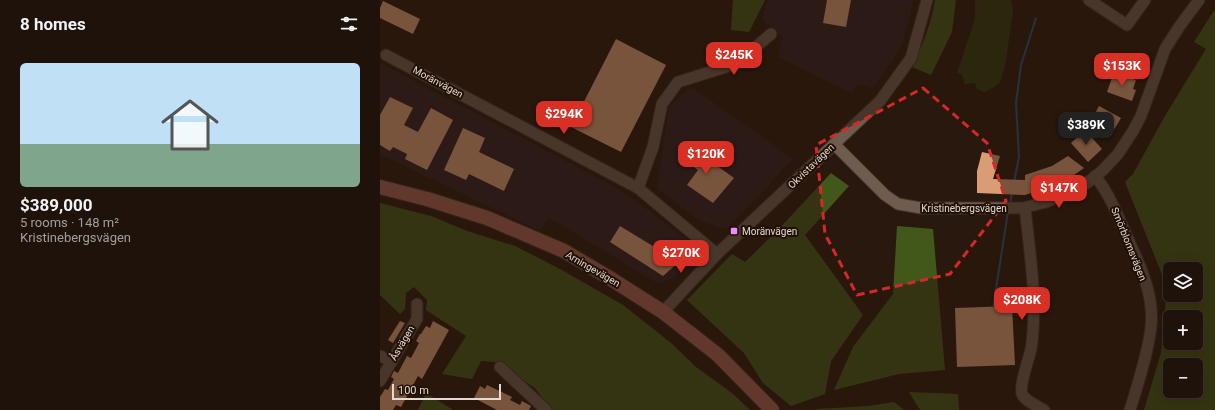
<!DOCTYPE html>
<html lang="en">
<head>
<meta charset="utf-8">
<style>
  body { margin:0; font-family:Roboto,sans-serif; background:#271b13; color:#f1f3f6; height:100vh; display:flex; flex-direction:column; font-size:15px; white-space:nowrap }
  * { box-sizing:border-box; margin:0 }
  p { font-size:13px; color:#a19e9c }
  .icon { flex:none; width:22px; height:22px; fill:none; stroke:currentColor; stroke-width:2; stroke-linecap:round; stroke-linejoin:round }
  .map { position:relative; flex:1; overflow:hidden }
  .panel { display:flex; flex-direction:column; background:#1f120a; width:380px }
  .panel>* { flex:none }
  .fabs { position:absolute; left:783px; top:262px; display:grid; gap:8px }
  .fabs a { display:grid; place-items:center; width:40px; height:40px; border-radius:6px; background:#1f120a; box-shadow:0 4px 16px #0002,0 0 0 1px #3c322b; font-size:20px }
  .scale { position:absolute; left:12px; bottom:10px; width:109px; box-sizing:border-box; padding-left:4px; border:2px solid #e5d9d2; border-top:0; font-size:11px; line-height:14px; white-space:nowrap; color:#e5d9d2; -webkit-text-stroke:3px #1f0f05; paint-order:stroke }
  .price { position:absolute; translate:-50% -34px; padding:0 9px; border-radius:8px; background:#d93025; color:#fff; font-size:13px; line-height:26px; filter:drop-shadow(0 1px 2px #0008) }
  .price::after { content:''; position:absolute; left:50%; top:24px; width:12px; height:9px; margin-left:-6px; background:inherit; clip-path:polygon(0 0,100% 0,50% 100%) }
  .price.selected { background:#222; color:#fff }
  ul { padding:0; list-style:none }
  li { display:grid; align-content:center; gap:8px; height:212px; padding:0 20px }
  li+li { border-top:1px solid #3c322b }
  li span { display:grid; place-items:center; height:124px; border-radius:6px; color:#555 }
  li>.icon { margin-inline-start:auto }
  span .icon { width:72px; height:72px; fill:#fffc; stroke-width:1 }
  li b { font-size:17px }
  h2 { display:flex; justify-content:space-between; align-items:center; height:48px; padding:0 20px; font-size:17px }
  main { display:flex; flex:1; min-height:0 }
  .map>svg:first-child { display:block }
  .industrial { fill:#301e24 }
  .green { fill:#2b3b0d }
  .forest { fill:#42581b; fill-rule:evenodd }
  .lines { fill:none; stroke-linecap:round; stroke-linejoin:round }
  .stream { stroke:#26507e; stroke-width:2 }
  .building { fill:#d99d75 }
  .minor-casing { stroke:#40332e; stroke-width:13 }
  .major-casing { stroke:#40332e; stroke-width:16 }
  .minor { stroke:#705c4f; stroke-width:11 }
  .major { stroke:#a76054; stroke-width:14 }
  .marked { fill:none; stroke:#d62828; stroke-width:3; stroke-dasharray:8 5; stroke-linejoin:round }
  .poi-dot { fill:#ec8cfa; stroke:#1f0f05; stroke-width:1.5 }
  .labels { text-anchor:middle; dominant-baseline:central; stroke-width:4; stroke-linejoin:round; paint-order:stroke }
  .street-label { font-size:10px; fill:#e5d9d2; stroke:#1f0f05 }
  .poi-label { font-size:10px; fill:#e5d9d2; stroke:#1f0f05; text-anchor:start }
</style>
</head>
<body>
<main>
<section class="panel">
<h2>8 homes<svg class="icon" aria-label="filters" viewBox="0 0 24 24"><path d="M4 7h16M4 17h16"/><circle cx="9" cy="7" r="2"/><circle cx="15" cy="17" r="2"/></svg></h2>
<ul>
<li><span style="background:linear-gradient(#bfe0f5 65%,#7fa58c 0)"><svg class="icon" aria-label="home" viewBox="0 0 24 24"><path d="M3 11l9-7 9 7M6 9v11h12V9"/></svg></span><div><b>$389,000</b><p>5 rooms · 148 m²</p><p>Kristinebergsvägen</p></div></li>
</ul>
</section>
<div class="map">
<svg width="835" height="410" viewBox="0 0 835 410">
  <rect width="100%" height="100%" fill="#29180d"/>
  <g class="industrial">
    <path d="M388 0H533L530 16 522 44 512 62 492 88 477 84 472 93 398 57 402 37 382 18Z"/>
    <path d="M0 63 229 184 252 198 316 247V255L311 262 294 277 279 284 168 217 160 231 0 154Z"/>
    <path d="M309 88 314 89 413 159 346 229 335 226 317 219 277 188 289 107Z"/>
  </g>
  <path class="green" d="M595 0H631L633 10 625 66 619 84 605 92 597 89 595 83 585 84 582 75 577 73 595 19Z"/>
  <g class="forest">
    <path d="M353 0H385L369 32 351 30Z"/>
    <path d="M555 0H576L572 32 551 75 532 67C543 44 551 25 555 0Z"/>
    <path d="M835 9V410H764L781 353 787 287 745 182 753 174 785 116 826 49 814 42ZM790 269H816V295H790ZM790 317H816V343H790ZM790 365H816V391H790Z"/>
    <path d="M451 173 469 186 425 235 483 315 451 361 445 394 411 406 383 383 364 353 307 300 352 254 365 262 396 232Z"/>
    <path d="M0 203 51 216 87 231 135 246 180 269 243 305 291 343 316 367 352 393 370 410H171L155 388 115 362 101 361 92 379 62 374 86 336 46 310 47 300 34 287 26 293 25 309 20 314 0 295Z"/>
    <path d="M517 226 553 229 565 370 519 374 454 390 473 347 513 294Z"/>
    <path d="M529 392 578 394 579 410H540Z"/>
    <path d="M46 393 73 410H38Z"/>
    <path d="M514 402 524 410H436L437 409 489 406Z"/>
  </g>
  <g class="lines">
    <g class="stream">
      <path d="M634 182 639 157 636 103 641 65 656 18"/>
      <path d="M630 204 632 192"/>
      <path d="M613 308 628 212"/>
    </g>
  </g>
  <g class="building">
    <path d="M447 0H471L466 27 443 23Z"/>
    <path d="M3 1 40 19 33 34 0 18V8Z"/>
    <path d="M236 39 286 65 241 152 191 127Z"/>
    <path d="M734 72 756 80 753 89 756 90 752 101 727 92Z"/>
    <path d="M10 97 33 108 24 125 38 132 51 108 73 120 47 170 25 159 27 154 13 147 10 151 0 145V115Z"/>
    <path d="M719 106 741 118 732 133 711 121Z"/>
    <path d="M83 128 105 138 99 152 134 169 124 191 89 174 86 180 64 170Z"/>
    <path d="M705 130 722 149 708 162 691 143Z"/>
    <path d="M308 145 354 178 333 203 307 185 318 170 300 157Z"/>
    <path d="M602 152 620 156 613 179 645 180V175L672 166 688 156 704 168 681 184 645 195 597 193V171Z"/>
    <path d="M240 226 299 262 283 276 230 242Z"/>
    <path d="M632 306 635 365 577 367 575 308Z"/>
    <path d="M20 321 25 323 13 343 8 340Z"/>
    <path d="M53 321 69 330 42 379 38 376 21 407 16 405 13 410H0V397L5 389 8 390 14 379 11 377 14 371 18 373 27 356 31 358 39 343 36 341 40 334H41L46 326 50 328Z"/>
    <path d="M107 385 132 397 130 400 140 405 142 401 151 406 149 410H117L94 398 100 386 105 389Z"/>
  </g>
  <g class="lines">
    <defs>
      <g id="minor">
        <path d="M709 0 747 25 765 0"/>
        <path d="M6 55 258 188 337 254"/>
        <path d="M454 144 505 195 518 204 541 208H643L666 202 703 186 722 171 738 154 753 131 761 116 785 49 799 27 819 0"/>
        <path d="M715 176C728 192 736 211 744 230 757 259 775 293 771 327 768 354 758 383 750 410"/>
        <path d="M258 188 273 147 282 104 298 82 346 67 365 56 391 34"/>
        <path d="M645 208C650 254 658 303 651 349 649 359 639 385 642 394 645 401 658 406 664 410"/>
        <path d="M283 312 337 254 500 101 531 58 547 0"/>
        <path d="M0 356 12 361"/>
        <path d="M120 367 166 410"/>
        <path d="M0 381 37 319V304"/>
      </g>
      <path id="major" d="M0 187 47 199 107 218 184 251 228 277 283 312 338 355 392 410"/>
    </defs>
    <use href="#minor" class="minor-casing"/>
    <use href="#major" class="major-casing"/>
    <use href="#minor" class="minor"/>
    <use href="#major" class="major"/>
  </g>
  <path d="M0 0H835V410H0ZM543 88 607 143 626 201 570 274 477 295 445 234 436 145Z" fill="#29180d" fill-opacity=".55" fill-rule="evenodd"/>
  <path class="marked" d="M543 88 607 143 626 201 570 274 477 295 445 234 436 145Z"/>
  <rect class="poi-dot" x="350" y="227" width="8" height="8" rx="2"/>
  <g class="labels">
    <g class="street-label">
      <text transform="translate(58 82) rotate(28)">Moränvägen</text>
      <text transform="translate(431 166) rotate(-44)">Okvistavägen</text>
      <text x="584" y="208">Kristinebergsvägen</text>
      <text transform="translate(749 244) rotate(68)">Smörblomsvägen</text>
      <text transform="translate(213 269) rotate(30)">Arningevägen</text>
      <text transform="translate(22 343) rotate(-59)">Åsvägen</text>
    </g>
    <g class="poi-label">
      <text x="362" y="231">Moränvägen</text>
    </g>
  </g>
</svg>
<div class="fabs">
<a><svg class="icon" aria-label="layers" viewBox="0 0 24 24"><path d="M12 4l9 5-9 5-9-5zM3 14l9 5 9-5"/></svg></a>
<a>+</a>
<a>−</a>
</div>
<div class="scale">100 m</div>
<b class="price" style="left:354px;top:76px">$245K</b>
<b class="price" style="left:742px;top:87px">$153K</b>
<b class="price" style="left:184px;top:135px">$294K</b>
<b class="price selected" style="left:706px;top:146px">$389K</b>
<b class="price" style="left:326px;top:175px">$120K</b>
<b class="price" style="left:679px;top:209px">$147K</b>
<b class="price" style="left:301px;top:274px">$270K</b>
<b class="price" style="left:642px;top:321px">$208K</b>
</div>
</main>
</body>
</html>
